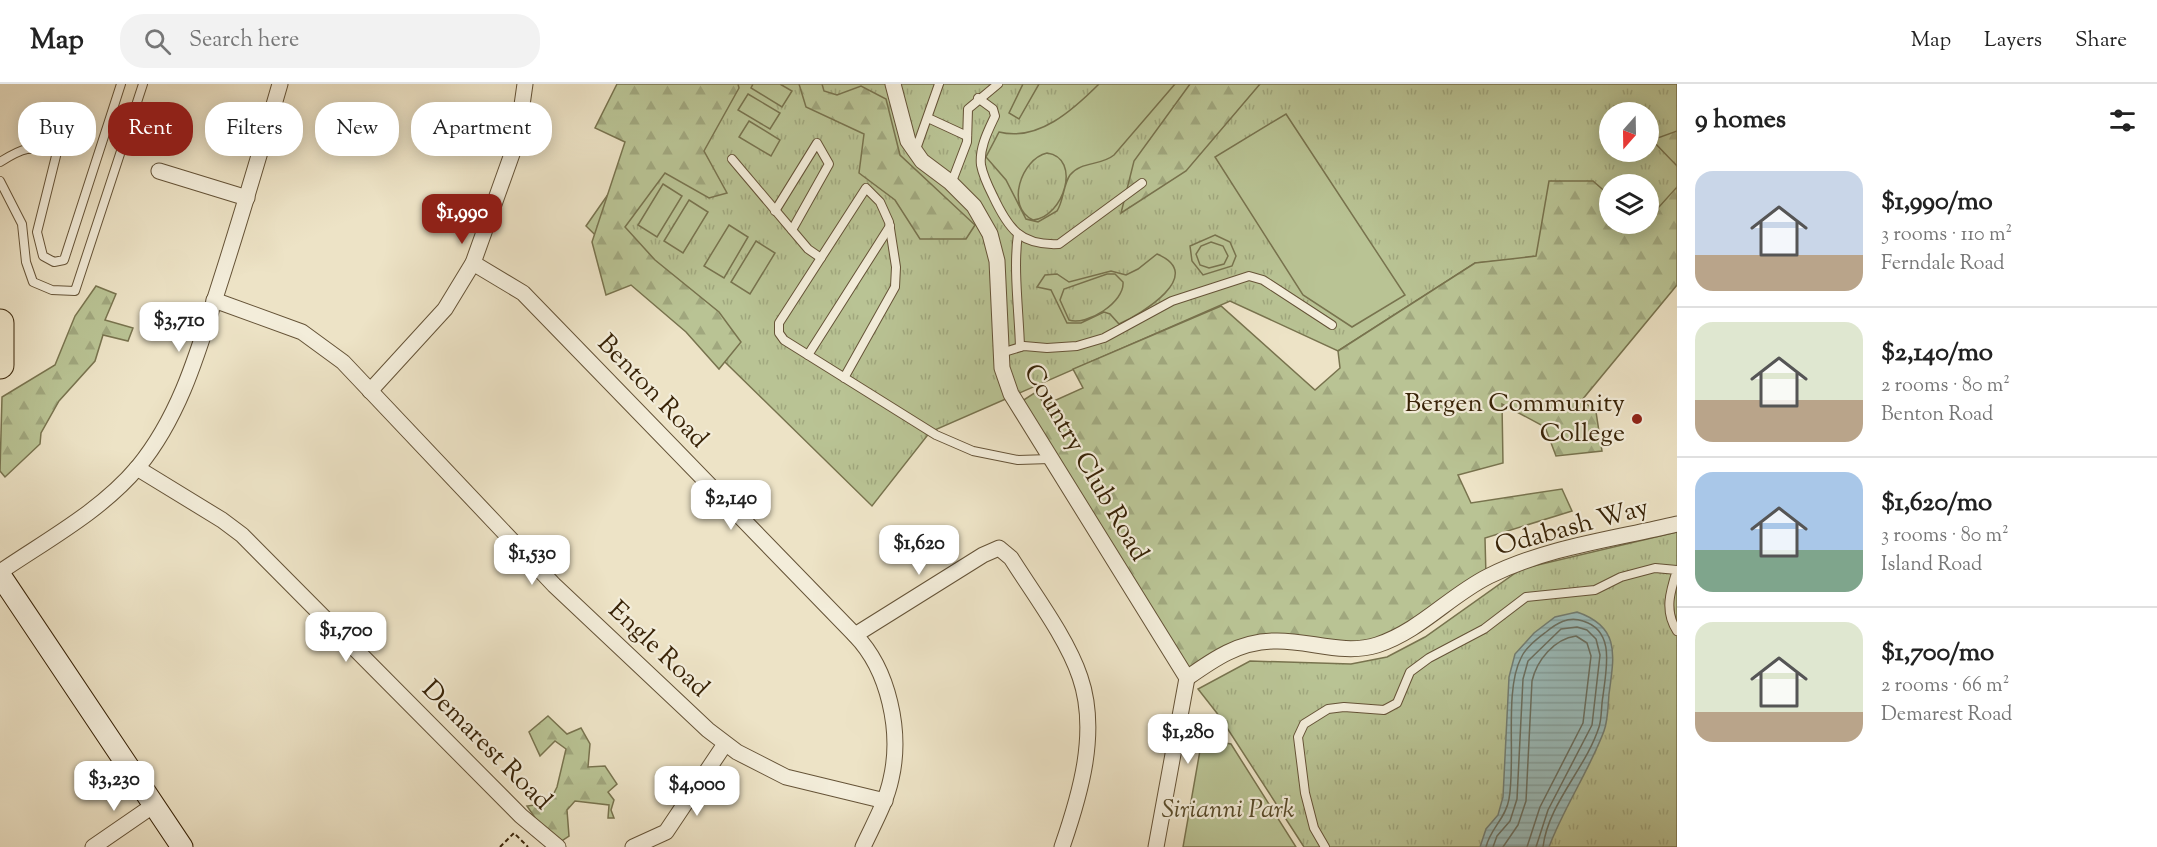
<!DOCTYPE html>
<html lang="en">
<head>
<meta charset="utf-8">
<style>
  body { margin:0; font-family:"Sorts Mill Goudy",serif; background:#f2f2f2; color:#222; height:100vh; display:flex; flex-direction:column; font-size:22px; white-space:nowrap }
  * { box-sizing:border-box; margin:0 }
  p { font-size:20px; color:#767676 }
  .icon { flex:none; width:33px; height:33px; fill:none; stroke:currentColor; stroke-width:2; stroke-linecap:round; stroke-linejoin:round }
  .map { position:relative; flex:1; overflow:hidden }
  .sheet { display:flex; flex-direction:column; background:#fff; width:480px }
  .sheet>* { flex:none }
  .banner { position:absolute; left:18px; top:18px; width:570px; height:54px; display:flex; gap:12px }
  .needle { width:39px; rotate:200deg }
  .fabs { position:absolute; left:1599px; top:18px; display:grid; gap:12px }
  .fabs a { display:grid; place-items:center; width:60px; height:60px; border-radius:50%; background:#fff; box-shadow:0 3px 15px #0003; font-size:30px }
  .price { position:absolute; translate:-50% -51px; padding:0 14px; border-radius:12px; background:#fff; color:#222; font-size:20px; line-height:39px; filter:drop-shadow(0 2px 3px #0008) }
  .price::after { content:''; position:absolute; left:50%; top:36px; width:18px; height:14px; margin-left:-9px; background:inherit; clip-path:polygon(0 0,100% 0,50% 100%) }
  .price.on { background:#8f2418; color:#fff }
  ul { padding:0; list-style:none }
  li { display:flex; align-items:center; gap:18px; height:150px; padding:0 18px }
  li+li { border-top:2px solid #e0e0e0 }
  li span { display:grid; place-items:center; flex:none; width:168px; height:120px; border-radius:18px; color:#555 }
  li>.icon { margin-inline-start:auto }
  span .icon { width:72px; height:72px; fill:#fffc; stroke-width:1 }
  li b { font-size:26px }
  h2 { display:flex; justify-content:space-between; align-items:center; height:72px; padding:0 18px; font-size:26px }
  .chip { padding:0 21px; border-radius:24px; background:#fff; box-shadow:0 3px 15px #0003; font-size:21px; line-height:54px }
  .chip.on { background:#8f2418; color:#fff }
  header { display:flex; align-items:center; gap:36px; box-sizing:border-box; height:84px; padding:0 30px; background:#fff; border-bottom:2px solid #e0e0e0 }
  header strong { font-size:28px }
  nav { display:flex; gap:33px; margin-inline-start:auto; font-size:21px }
  .search { width:420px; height:54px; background:#f2f2f2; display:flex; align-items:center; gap:15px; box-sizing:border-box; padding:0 21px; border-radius:24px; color:#767676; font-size:22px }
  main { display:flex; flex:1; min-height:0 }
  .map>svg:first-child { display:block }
  .grass { fill:url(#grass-tufts); stroke:#78734e; stroke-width:1.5; fill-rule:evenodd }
  .forest { fill:url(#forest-firs); stroke:#78734e; stroke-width:1.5 }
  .park { fill:#b9c394; stroke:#78734e; stroke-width:1.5; fill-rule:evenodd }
  .water { fill:url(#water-rules); stroke:#737f74; stroke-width:1.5 }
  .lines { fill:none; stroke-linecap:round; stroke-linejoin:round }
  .shore { stroke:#6a7062; stroke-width:1.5 }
  .lane-casing { stroke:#655337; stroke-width:10 }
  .street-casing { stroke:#655337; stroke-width:17 }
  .secondary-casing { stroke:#382307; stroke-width:23 }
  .highway-casing { stroke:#382307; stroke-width:29 }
  .path { stroke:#382307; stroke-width:2; stroke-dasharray:4.5 3; stroke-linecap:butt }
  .lane { stroke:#f3edda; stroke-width:8 }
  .street { stroke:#f3edda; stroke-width:15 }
  .secondary { stroke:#f3edda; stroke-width:21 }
  .highway { stroke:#ede3c6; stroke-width:27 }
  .poi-dot { fill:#8f2418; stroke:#f3edda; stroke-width:2 }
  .labels { text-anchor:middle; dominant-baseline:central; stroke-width:4.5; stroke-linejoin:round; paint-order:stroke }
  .street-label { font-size:26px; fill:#382307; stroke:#f3edda }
  .poi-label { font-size:26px; fill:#382307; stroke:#f3edda; text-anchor:end }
  .park-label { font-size:26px; font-style:italic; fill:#584b2a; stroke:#f3edda }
</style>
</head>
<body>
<header>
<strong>Map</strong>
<div class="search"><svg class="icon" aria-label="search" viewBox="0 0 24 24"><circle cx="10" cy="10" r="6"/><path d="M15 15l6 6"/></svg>Search here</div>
<nav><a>Map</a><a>Layers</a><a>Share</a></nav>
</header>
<main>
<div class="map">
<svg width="1677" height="763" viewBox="0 0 1677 763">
  <defs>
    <pattern id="grass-tufts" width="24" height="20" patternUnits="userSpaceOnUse" patternTransform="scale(1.5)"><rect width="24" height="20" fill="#b9c394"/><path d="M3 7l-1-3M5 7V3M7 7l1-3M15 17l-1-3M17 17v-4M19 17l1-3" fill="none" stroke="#a0a77e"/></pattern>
    <pattern id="forest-firs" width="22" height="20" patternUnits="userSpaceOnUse" patternTransform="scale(1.5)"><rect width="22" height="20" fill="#b9c394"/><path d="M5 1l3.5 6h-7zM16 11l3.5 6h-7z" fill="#a0a77e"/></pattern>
    <pattern id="water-rules" width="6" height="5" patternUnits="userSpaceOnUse" patternTransform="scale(1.5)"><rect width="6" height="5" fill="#9bbdbc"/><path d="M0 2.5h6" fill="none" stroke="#86a2a0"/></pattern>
  </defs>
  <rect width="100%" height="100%" fill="#ede3c6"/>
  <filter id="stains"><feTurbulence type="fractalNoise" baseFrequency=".00333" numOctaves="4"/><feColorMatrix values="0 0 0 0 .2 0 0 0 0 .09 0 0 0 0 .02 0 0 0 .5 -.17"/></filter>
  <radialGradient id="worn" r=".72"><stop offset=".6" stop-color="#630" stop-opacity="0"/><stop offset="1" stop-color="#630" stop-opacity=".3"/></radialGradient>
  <g class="grass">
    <path d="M685 0H1677V110L1625 166 1475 179 1338 267 1230 217 930 348 872 422 586 142ZM1610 28H1648V68H1610ZM1610 100H1648V140H1610Z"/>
    <path d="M1677 448V763H1304L1220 633 1198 605 1250 577 1351 580 1387 573 1425 553 1521 485Z"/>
  </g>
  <g class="forest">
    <path d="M617 0H738L739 4 704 67 727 109 709 114 665 89 625 143 655 176 719 228 741 258 719 285 686 248 631 201 606 211 592 158 625 58 595 44Z"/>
    <path d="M799 0H822L824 7 837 11 861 2 886 15 900 71 975 141 966 155H920L895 116 859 89 864 50 806 23Z"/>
    <path d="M1190 0H1260L1186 87 1121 129 1134 77Z"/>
    <path d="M1677 47V82L1652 56Z"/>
    <path d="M1549 97H1593L1609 111 1610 140H1648L1649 134 1677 103V201L1582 316 1596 328 1602 367 1556 372 1545 343 1502 320 1503 379 1458 391 1471 419 1562 405 1572 427 1485 454 1486 493 1374 562 1249 560 1187 594 1019 319 1036 308 1045 321 1083 304 1073 285 1221 222 1315 306 1340 284 1338 267 1475 179 1536 172Z"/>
    <path d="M96 202 116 210 105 236 133 244 128 257 103 251 95 277 59 317 41 349 40 360 5 393 0 387 2 313 55 281 75 232Z"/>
    <path d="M548 632 567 650 581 644 590 660 588 683 605 682 617 700 608 708 614 716 611 726 614 734H608L609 721 575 717 567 726 569 752 560 758 540 741 527 722 549 719 557 703 566 665 555 657 540 672 529 648Z"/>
  </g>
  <g class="park">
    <path d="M753 0H780L792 7 782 23 751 4Z"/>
    <path d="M1023 0H1039L1019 35 1009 29Z"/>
    <path d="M1099 0H1175L1114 71C1101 82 1081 77 1070 91 1063 101 1064 116 1057 127L1038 138 1026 135 1006 96 986 73 999 48C1038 58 1073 26 1099 0ZM1047 69C1082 74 1064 133 1033 136 1005 123 1021 75 1047 69Z"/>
    <path d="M748 10 780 29 770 45 738 26Z"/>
    <path d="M1286 30 1405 211 1352 243 1303 211 1215 73Z"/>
    <path d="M749 37 780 56 771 72 739 53Z"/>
    <path d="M663 100 682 112 657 153 638 141Z"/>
    <path d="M689 116 708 128 683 169 664 157Z"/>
    <path d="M729 141 748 153 724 194 704 182Z"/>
    <path d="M1215 151 1230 158 1236 172 1232 182 1203 191 1192 177 1190 162ZM1211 158 1223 162 1228 172 1224 180 1209 184 1200 181 1196 170 1201 162Z"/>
    <path d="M756 157 775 169 750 210 731 198Z"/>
    <path d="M1157 170C1207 191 1141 230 1119 240L1110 230 1104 228 1081 239H1067L1051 206 1037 203 1045 191 1057 190 1069 198 1111 187 1126 191 1138 185ZM1107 190H1115L1123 198C1125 218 1087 242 1069 236L1060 216 1064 205Z"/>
    <path d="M1202 655 1231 660 1296 763H1183Z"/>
  </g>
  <path class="water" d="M1577 528C1621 543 1614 572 1609 610 1608 622 1608 636 1604 647 1589 687 1564 723 1549 763H1480L1486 745 1498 731 1503 713 1509 593 1515 570 1534 549 1555 533Z"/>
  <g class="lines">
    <g class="shore">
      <path d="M1486 763C1490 745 1506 734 1509 715 1516 677 1504 606 1521 574 1525 564 1537 555 1546 548 1557 539 1568 532 1583 537 1616 547 1606 585 1603 612 1601 622 1602 634 1599 643 1586 684 1548 720 1543 763"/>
      <path d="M1493 763 1497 752 1510 737 1517 715 1523 595 1528 577 1561 545 1577 543 1587 546 1596 555 1600 571 1592 641 1548 726 1536 763"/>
      <path d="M1503 763 1518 741 1526 717 1532 597C1537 576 1554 555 1576 552L1587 559 1591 572 1583 639 1540 723 1527 763"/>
    </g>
    <defs>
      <g id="lane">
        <path d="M978 14 993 25 995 32C988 47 979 64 981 81 983 92 988 102 993 112 1008 144 1020 162 1059 160L1142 99"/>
        <path d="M928 34 967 52"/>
        <path d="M915 68 939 0"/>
        <path d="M732 75 808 165 821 174"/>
        <path d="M0 78C24 63 29 62 57 68L37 148 43 172 54 178 64 176 121 0"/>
        <path d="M0 97 22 140 26 178 33 198 52 206 75 207 143 0"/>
        <path d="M951 100 967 58 968 25 998 0"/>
        <path d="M775 127 817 59 829 80 792 146"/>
        <path d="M1018 150C1013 184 1019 228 1020 263"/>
        <path d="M1001 269 1024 262 1047 264 1077 262 1104 254 1172 217 1249 192 1263 196 1332 241"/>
        <path d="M808 271 890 142"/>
        <path d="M844 294 895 203 896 183 889 138 880 118 866 104 779 239V249L784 256 936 351 973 367 1018 376 1050 375"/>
        <path d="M1325 763 1314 744 1305 709 1298 653 1304 640 1328 625 1344 623 1384 626 1397 619 1410 588 1429 574 1484 545 1526 513 1595 506 1621 493 1655 484 1677 486C1670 508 1664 527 1677 547"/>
      </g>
      <g id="street">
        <path d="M893 0 908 57 922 77 950 98 974 122 990 150 997 177 1002 284 1011 310 1187 594 1156 763"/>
        <path d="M159 87 247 114"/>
        <path d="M473 179 523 209 855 551C889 586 902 648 891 695 886 719 873 741 863 763"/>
        <path d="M214 216 302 248 343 278 554 501 708 646 737 668 786 693 885 717"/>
        <path d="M370 307 445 225 473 179 517 56 525 0"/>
        <path d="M137 384 222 436 242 451 521 732 558 763"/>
        <path d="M0 488C47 456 101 427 138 383 180 332 198 268 218 205 240 137 260 69 280 0"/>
        <path d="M855 551 983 471 999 464 1011 474C1033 509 1067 554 1080 593 1099 648 1080 711 1062 763"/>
        <path d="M1187 594C1214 575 1238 558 1273 557 1307 555 1342 572 1377 561 1420 547 1449 512 1489 492 1547 463 1614 455 1677 440"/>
        <path d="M93 763 154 721"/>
        <path d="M633 763 666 748 725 660"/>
      </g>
      <path id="secondary" d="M0 491 182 763"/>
      <path id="highway" d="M0 239V281"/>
    </defs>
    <use href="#lane" class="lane-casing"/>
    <use href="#street" class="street-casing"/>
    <use href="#secondary" class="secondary-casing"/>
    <use href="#highway" class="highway-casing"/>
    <path class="path" d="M500 763 514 749 528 763"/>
    <use href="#lane" class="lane"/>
    <use href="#street" class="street"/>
    <use href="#secondary" class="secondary"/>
    <use href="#highway" class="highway"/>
  </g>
  <circle class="poi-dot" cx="1637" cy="335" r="6"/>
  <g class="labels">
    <g class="street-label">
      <text transform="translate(652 308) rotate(46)">Benton Road</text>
      <text transform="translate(1085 379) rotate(60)">Country Club Road</text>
      <text transform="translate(1572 444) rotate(-15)">Odabash Way</text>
      <text transform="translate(658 566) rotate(43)">Engle Road</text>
      <text transform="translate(486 662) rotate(45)">Demarest Road</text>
    </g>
    <g class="poi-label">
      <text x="1625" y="320">Bergen Community<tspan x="1625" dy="30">College</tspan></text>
    </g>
    <g class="park-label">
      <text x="1228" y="726">Sirianni Park</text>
    </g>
  </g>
  <rect width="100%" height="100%" filter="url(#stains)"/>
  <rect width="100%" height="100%" fill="url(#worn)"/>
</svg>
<div class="fabs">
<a><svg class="needle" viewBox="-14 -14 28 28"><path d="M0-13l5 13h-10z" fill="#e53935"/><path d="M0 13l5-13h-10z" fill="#767676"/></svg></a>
<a><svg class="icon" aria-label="layers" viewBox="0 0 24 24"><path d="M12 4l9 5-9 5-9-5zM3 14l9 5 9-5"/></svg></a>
</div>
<b class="price on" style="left:462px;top:161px">$1,990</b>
<b class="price" style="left:179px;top:269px">$3,710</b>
<b class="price" style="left:731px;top:447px">$2,140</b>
<b class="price" style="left:919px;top:492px">$1,620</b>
<b class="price" style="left:532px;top:502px">$1,530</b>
<b class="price" style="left:346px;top:579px">$1,700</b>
<b class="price" style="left:1188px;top:681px">$1,280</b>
<b class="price" style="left:114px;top:728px">$3,230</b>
<b class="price" style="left:697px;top:733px">$4,000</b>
<div class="banner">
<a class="chip">Buy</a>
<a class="chip on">Rent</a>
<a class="chip">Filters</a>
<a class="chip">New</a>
<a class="chip">Apartment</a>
</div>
</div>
<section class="sheet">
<h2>9 homes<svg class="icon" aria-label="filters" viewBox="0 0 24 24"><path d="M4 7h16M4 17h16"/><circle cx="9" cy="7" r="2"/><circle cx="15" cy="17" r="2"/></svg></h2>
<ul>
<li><span style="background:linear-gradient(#c9d6e8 70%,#b9a48a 0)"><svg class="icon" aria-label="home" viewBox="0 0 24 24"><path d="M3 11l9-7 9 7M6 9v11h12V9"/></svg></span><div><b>$1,990/mo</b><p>3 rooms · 110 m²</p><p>Ferndale Road</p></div></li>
<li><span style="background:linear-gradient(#dfe7d0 65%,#b9a48a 0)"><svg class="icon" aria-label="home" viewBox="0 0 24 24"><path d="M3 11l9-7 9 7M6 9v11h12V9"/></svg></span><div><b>$2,140/mo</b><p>2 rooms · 80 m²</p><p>Benton Road</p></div></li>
<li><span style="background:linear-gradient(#a9c7e8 65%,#7fa58c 0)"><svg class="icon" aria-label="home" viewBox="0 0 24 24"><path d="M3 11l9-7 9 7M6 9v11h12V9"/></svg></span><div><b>$1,620/mo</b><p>3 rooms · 80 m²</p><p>Island Road</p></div></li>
<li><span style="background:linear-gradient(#dfe7d0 75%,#b9a48a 0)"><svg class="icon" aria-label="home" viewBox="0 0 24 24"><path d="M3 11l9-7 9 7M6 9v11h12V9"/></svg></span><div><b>$1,700/mo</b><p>2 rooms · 66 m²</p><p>Demarest Road</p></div></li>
</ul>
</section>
</main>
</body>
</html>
